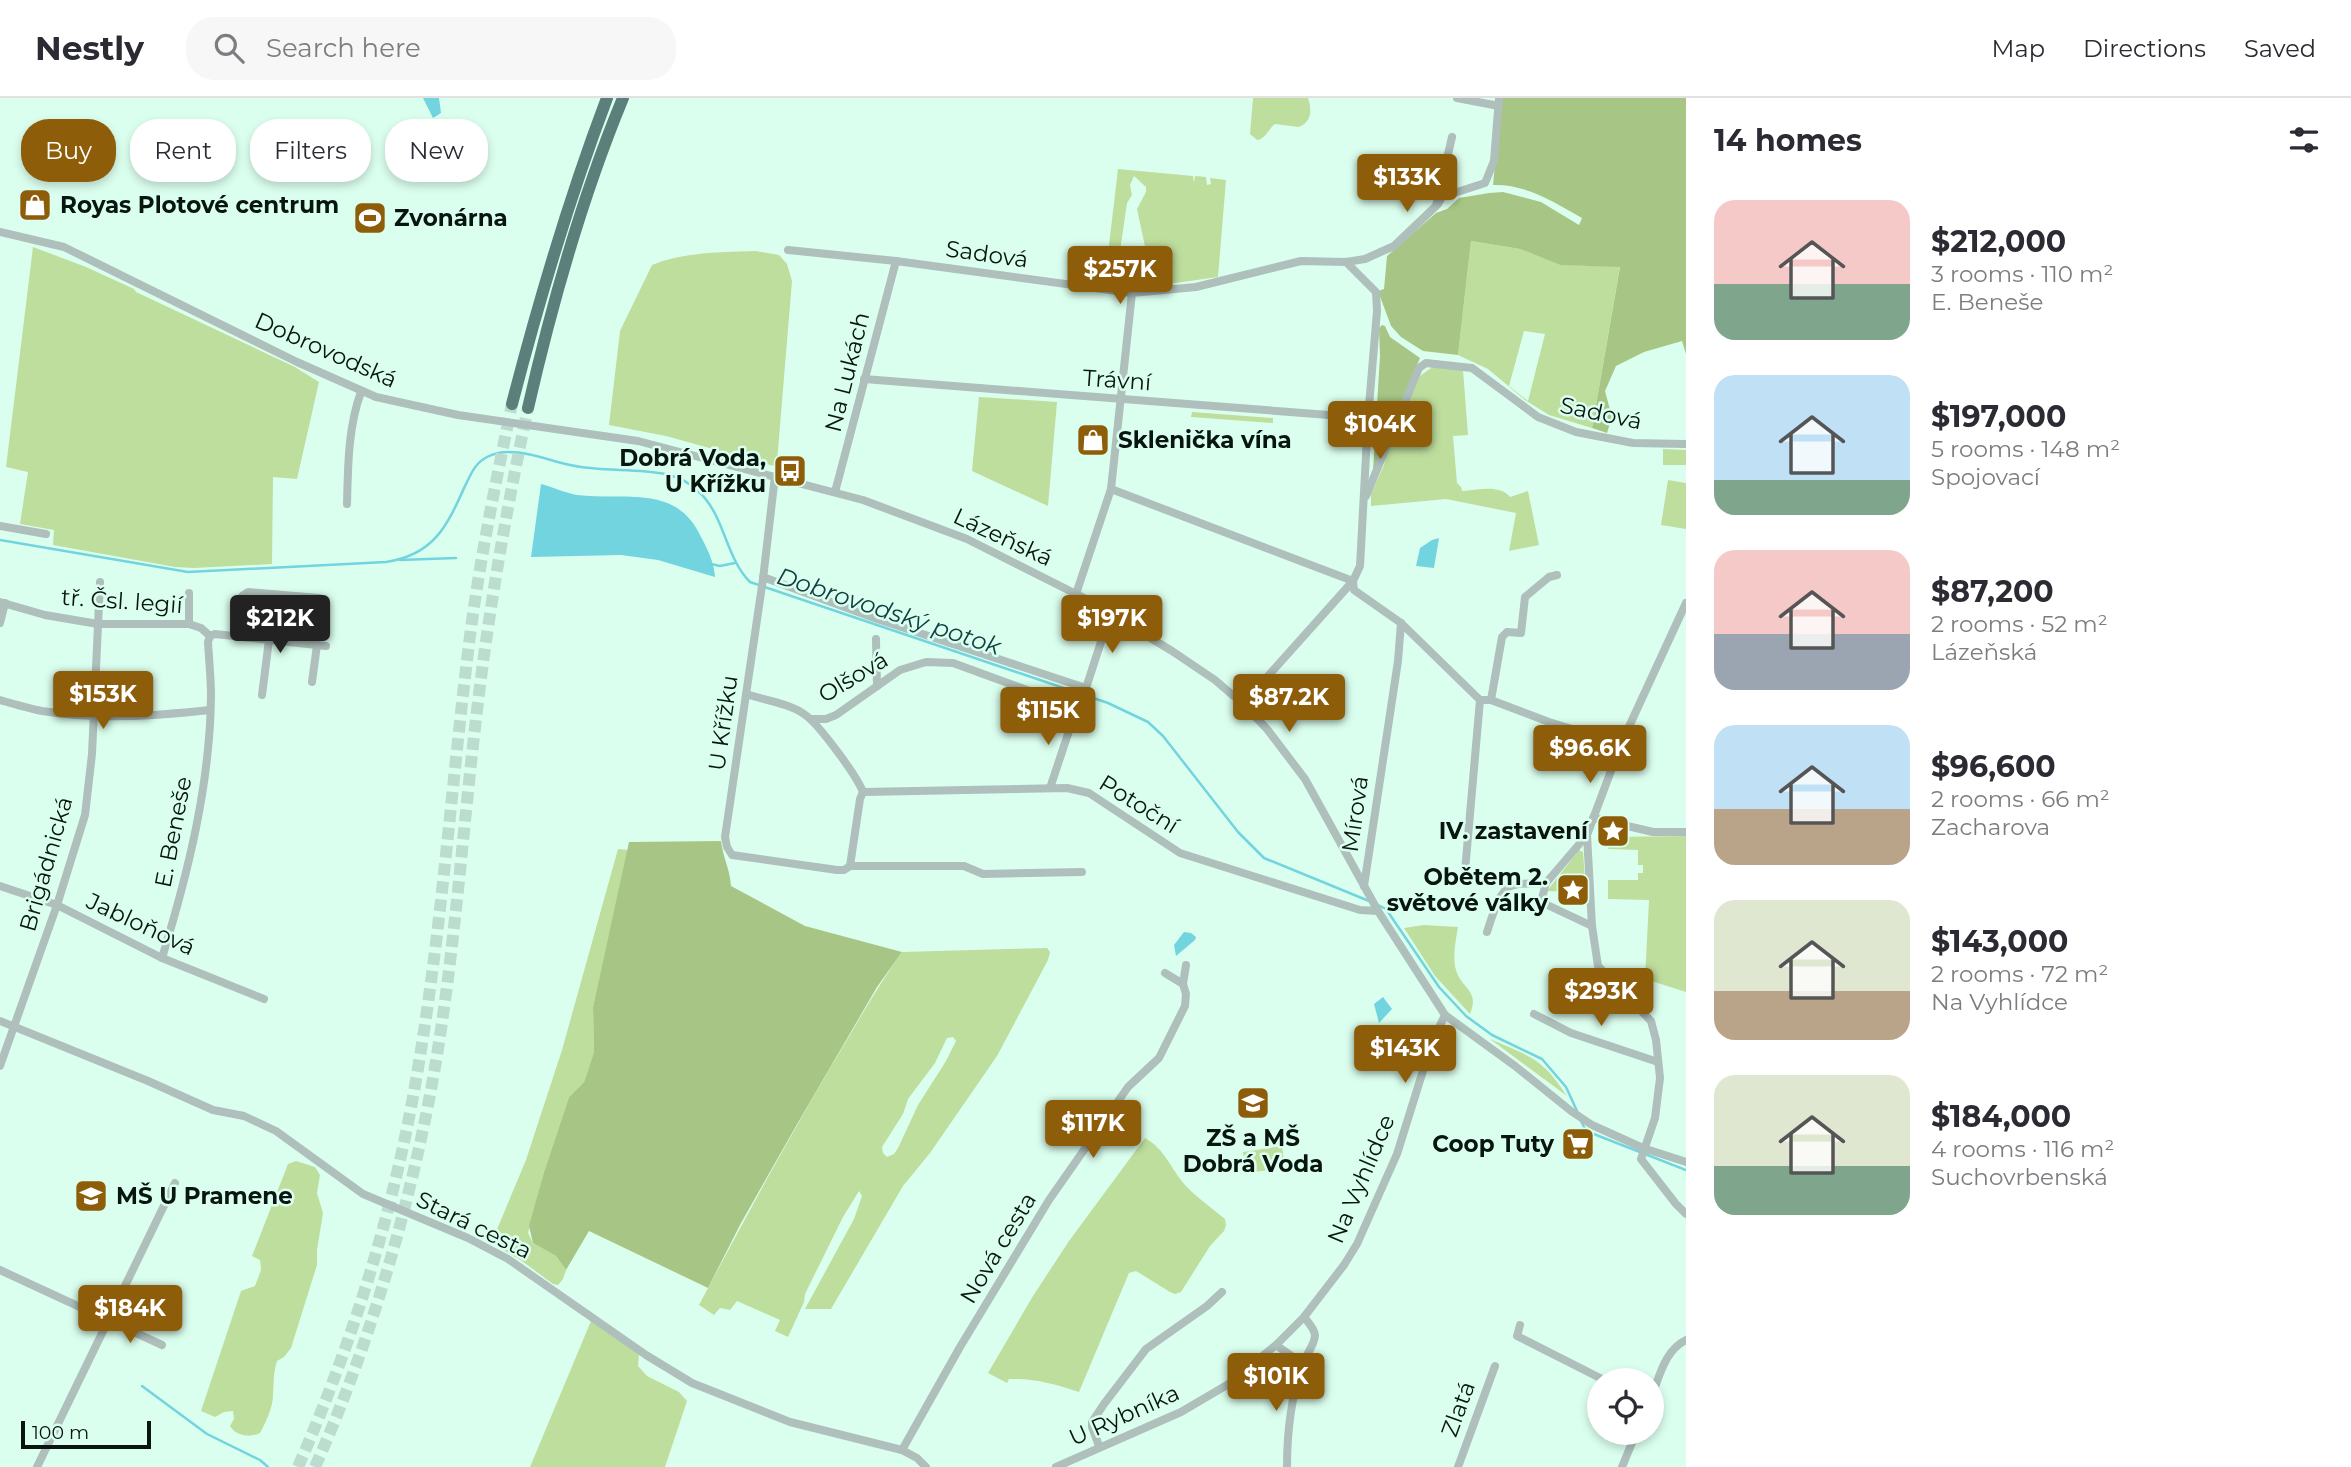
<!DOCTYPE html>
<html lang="en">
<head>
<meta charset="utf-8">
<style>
  body { margin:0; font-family:Montserrat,sans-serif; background:#f7f7f7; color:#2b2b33; height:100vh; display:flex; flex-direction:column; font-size:26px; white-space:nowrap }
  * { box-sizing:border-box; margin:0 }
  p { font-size:23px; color:#7c7c81 }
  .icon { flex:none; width:38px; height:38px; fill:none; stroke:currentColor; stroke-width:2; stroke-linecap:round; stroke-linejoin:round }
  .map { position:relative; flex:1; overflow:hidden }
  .sheet { display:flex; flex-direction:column; background:#fff; width:665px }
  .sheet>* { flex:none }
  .banner { position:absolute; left:21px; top:21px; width:665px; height:63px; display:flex; gap:14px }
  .tools { position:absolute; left:1587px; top:1270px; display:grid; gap:14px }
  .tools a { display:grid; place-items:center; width:77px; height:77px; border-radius:50%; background:#fff; box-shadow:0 4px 10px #0003; font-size:35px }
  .scale { position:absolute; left:21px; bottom:18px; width:130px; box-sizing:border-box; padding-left:7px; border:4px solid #081510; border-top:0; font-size:19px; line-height:24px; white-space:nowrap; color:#081510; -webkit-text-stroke:5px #dbffef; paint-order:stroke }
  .price { position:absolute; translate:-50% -60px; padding:0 16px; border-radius:7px; background:#8e5d09; color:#fff; font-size:23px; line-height:46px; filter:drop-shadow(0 2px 4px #0008) }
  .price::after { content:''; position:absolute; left:50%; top:42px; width:21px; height:16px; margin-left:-10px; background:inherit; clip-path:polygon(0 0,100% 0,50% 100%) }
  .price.active { background:#222; color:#fff }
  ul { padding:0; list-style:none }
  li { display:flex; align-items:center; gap:21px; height:175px; padding:0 28px }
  li span { display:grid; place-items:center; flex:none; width:196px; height:140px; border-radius:21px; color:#555 }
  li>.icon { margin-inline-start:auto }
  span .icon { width:84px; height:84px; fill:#fffc; stroke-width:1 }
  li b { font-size:30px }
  h2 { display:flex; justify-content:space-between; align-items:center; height:84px; padding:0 28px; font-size:30px }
  .pill { padding:0 24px; border-radius:28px; background:#fff; box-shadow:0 4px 10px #0003; font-size:24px; line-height:63px }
  .pill.active { background:#8e5d09; color:#fff }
  header { display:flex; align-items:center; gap:42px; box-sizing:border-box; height:98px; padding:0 35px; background:#fff; border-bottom:2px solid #e1e1e2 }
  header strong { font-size:33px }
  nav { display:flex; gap:38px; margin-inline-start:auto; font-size:24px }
  .search { width:490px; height:63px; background:#f7f7f7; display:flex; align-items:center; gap:18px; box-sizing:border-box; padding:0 24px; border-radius:28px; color:#7c7c81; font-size:26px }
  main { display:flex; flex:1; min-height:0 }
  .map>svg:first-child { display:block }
  .green { fill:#bede9d; fill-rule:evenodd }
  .forest { fill:#a7c685 }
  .water { fill:#71d4df }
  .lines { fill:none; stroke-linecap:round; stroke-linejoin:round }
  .stream { stroke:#71d4df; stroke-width:2.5 }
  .highway-tunnel { stroke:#bbdcce; stroke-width:12; stroke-dasharray:12 6; stroke-linecap:butt }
  .minor { stroke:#aebfbc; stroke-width:8 }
  .highway { stroke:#5b807b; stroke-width:12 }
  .labels { text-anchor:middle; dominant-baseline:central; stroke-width:5; stroke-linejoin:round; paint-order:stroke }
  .poi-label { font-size:23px; font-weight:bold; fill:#081510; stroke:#dbffef; text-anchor:start }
  .street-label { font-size:23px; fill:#081510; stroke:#dbffef }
  .water-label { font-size:24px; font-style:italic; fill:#124045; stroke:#dbffef }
</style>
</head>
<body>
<header>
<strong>Nestly</strong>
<div class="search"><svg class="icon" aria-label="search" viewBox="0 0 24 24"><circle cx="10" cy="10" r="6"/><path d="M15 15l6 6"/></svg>Search here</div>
<nav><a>Map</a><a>Directions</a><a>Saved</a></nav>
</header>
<main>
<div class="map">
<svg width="1686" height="1369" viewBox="0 0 1686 1369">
  <rect width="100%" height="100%" fill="#dbffef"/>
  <g class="green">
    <path d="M1253 0H1308C1312 11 1312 24 1299 29L1275 26C1268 31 1266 41 1257 42L1250 36Z"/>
    <path d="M1118 71 1193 78 1194 85 1195 78 1206 79 1207 87 1211 86 1210 80 1226 82 1218 179 1161 187 1142 186 1140 180 1146 153 1137 111 1146 94V89L1134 78 1130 87 1132 97 1127 105 1118 167 1113 179 1105 181Z"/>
    <path d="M1471 143 1520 151 1560 167 1620 168 1592 330 1549 317 1525 302 1488 271 1458 257ZM1524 233 1545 236 1528 303 1509 288Z"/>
    <path d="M33 149 86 169 134 191 136 194 295 269 319 284 297 381 273 379 272 466 194 470 175 469 53 447 54 432 20 426 28 374 6 369Z"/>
    <path d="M756 153 779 157 787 166 792 183 777 364 774 368 666 338 609 327 620 233 652 167C682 154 724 154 756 153Z"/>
    <path d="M1435 267 1463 272 1468 337 1453 338 1457 385 1461 389 1462 393C1477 392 1500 386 1510 399L1528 393 1539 447 1509 453 1516 415 1446 401 1371 408V396L1384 367 1388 350 1420 278Z"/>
    <path d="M979 299 1057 304 1048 408 972 373Z"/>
    <path d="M1192 314 1273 320V325L1191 319Z"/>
    <path d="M1663 351 1686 352V367H1663Z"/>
    <path d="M1668 382 1686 385V431L1661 427Z"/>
    <path d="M1686 738V894L1645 881 1649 802 1608 801V782H1638V775H1643V767H1638V752L1608 751V739Z"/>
    <path d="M618 751 628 752 593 909 594 954 584 984 569 999 544 1074 528 1135 533 1145 556 1158 566 1172 563 1181 558 1187 553 1186 522 1163 496 1148 493 1141 526 1062 562 952Z"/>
    <path d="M1579 752 1583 754 1586 795 1547 793Z"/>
    <path d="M1424 827 1458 829C1456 841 1453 855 1455 868 1459 891 1481 891 1470 916L1435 878 1404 830Z"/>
    <path d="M1047 850 1050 854 1048 862 997 958 930 1055 903 1088 831 1211H805L854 1121 862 1098 859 1093 843 1119 805 1196 804 1204 788 1239 775 1233 780 1222 737 1203 730 1212 720 1210 714 1217 699 1207C741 1128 783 1050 829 972 853 932 875 892 902 854ZM953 939 956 943 946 963 918 1007 898 1050 894 1056 887 1059 883 1055 882 1049 903 1016 908 1001 935 965 947 940Z"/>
    <path d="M1490 941C1529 958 1543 960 1567 998Z"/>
    <path d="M1145 1040C1165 1051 1171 1071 1185 1087 1197 1100 1212 1110 1225 1121L1226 1127 1224 1133 1210 1148 1181 1194 1175 1196 1170 1194 1136 1173 1129 1175 1079 1294C1055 1286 1034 1280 1009 1281L1007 1285 988 1275 1033 1198 1069 1143Z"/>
    <path d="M1282 1048 1285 1070 1246 1075 1243 1054Z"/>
    <path d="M296 1063 315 1069 320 1077 317 1095 323 1115 317 1152V1167L291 1250 284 1259 277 1263C273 1275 274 1285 273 1297 273 1309 266 1324 260 1335 250 1340 236 1338 230 1328L234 1321 233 1313 224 1314 215 1319 201 1313 241 1193 255 1188 261 1172 260 1162 252 1158 288 1066Z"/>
    <path d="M591 1223 639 1256 638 1268 647 1278 679 1294 687 1303 665 1369H530Z"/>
  </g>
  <g class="forest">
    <path d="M1501 0H1686V256L1682 243 1644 254 1616 268 1605 293 1612 319 1607 335 1592 330 1620 169 1560 167 1520 151 1471 143 1458 257 1423 253 1401 239 1391 228 1378 193 1384 191 1387 158 1436 115 1447 111 1459 100 1489 95 1503 94 1541 104 1579 127 1582 120C1554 104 1526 86 1493 87Z"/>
    <path d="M1382 227 1385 228 1390 239 1420 260 1373 373 1380 258 1379 230Z"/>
    <path d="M721 743C723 760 730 771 731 788L805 828 902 854 877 889 792 1035 741 1125 708 1190 589 1133 566 1172 556 1158 533 1145 529 1128 544 1074 569 999 584 984 594 954 593 909 629 744Z"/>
  </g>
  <g class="water">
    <path d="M423 0H439L441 15 433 20Z"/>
    <path d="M541 386C553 389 565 395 577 397 625 403 676 385 701 439 708 452 714 464 715 479L658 462 621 457 531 459Z"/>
    <path d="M1439 440 1434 470 1416 468 1420 450 1432 442Z"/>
    <path d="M1184 834 1191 835 1196 839 1195 842 1176 858 1174 847Z"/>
    <path d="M1383 899 1392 911 1379 925 1374 906Z"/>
  </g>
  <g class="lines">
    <g class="stream">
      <path d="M0 442 188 474 386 464C434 457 447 428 465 388 471 376 475 365 487 359 511 346 546 362 570 367 602 374 634 370 665 376 678 379 689 384 698 393 725 417 725 459 750 484L1108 605 1148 624 1163 638 1238 734 1264 760 1369 803"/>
      <path d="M400 462 456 460"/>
      <path d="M711 466 720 468 735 465"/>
      <path d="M1378 807 1386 811 1439 889 1466 918 1492 937 1542 961 1566 989 1577 1013"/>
      <path d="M1581 1023 1586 1033 1686 1072"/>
      <path d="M142 1288 207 1336 260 1362 268 1369"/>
    </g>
    <g class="highway-tunnel">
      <path d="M298 1369C347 1257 385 1141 409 1020 439 866 449 709 468 554 478 470 495 388 512 306"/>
      <path d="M315 1369C364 1259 399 1145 424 1027 452 894 460 756 476 621 488 516 506 413 528 310"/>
    </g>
    <g class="minor">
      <path d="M1457 0 1499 8"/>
      <path d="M1438 106 1442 99 1485 85 1494 63 1499 0"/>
      <path d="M0 134 64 149 297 264 376 299 458 317 638 343 863 402 967 441 1086 501 1172 553 1215 582 1243 606 1267 631 1305 681 1378 813 1445 917 1515 968 1571 1013 1592 1027 1643 1050 1686 1064"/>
      <path d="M788 152 896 163 1132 195 1196 189 1301 163 1346 164 1365 161 1394 148 1436 108 1452 39"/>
      <path d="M864 281 1368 320"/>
      <path d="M775 378 763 481 725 739 727 749 732 757 837 772H844L850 768H964L983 776 1082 774"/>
      <path d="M1111 391 1353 483"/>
      <path d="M835 394 896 163"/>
      <path d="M1366 398 1419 270 1426 265 1472 270 1538 319 1576 334 1633 345 1686 346"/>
      <path d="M347 406C348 369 348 329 361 294"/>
      <path d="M0 428 46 436"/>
      <path d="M763 479 877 521 1086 590 1110 516"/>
      <path d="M1353 483 1354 492 1401 525 1480 602H1491L1549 624 1621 646"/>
      <path d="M1076 496 1111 391 1132 195"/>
      <path d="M0 504 45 517 98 526H189L201 530 210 538"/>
      <path d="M0 525 5 505"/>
      <path d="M189 526V495"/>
      <path d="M210 538 215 536 326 548"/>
      <path d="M236 538 242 498 248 494 319 500"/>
      <path d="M876 541 877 588"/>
      <path d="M312 584 317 547"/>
      <path d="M746 596C764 602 788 605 804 616 818 625 857 678 863 694"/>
      <path d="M262 597 269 542"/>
      <path d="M0 602C14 606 28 610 42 613 98 622 154 618 210 612"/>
      <path d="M1491 602 1502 539 1507 534 1521 535 1525 499 1549 479 1557 477"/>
      <path d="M1243 606 1353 483 1360 468 1368 320 1377 213 1376 194 1346 164"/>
      <path d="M811 621H826L836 617 900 572 926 564 953 565 1071 608 1073 621 1050 690"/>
      <path d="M863 694 1067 690 1089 695 1180 755 1360 812 1378 813"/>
      <path d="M1593 720 1653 734H1686"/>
      <path d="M1587 737 1592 828 1598 868 1651 923 1656 942 1660 980 1655 1020 1641 1061 1676 1106 1686 1116"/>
      <path d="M850 768 860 701 863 694"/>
      <path d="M1465 773 1480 602"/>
      <path d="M0 788 57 807 162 860 264 901"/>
      <path d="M1364 788 1398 563 1401 525"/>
      <path d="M1592 828 1541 804 1546 785 1587 737 1621 646 1686 505"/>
      <path d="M1487 834C1491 822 1499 792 1511 788 1521 784 1535 786 1546 785"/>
      <path d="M162 860C188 775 210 687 211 598 211 580 209 562 208 544L210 538"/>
      <path d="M1165 875 1183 886"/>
      <path d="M1534 916 1571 935 1658 964"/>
      <path d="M0 923 148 983 213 1012 244 1018 276 1033 363 1096 468 1140 508 1161 646 1257 692 1285 790 1324 902 1352 917 1360 926 1369"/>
      <path d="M0 968 57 807 85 717 92 656 100 484"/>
      <path d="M0 1172 162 1247"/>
      <path d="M1520 1227 1517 1238 1606 1283"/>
      <path d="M1276 1247 1303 1266"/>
      <path d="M1652 1297C1660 1277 1665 1252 1686 1242"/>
      <path d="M1099 1348 1092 1329V1324L1104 1306 1146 1251 1207 1208 1222 1194"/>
      <path d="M902 1352 960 1249 1049 1102 1128 989 1159 960 1185 908 1186 896 1183 886 1186 867"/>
      <path d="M37 1369 175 1085"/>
      <path d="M1056 1369 1181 1314 1227 1287 1276 1247 1304 1219 1344 1167 1357 1146 1397 1056 1432 944 1445 917"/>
      <path d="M1287 1369C1287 1335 1291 1300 1302 1267 1305 1258 1315 1247 1315 1237 1314 1230 1308 1224 1304 1219"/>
      <path d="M1458 1369 1495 1268"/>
      <path d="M1622 1369 1636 1335"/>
    </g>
    <g class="highway">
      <path d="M512 306C539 202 569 100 607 0"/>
      <path d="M528 310C552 205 582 99 623 0"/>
    </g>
  </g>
  <defs>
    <symbol id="shop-square" viewBox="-11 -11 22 22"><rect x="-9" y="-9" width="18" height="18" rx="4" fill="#8e5d09" stroke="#dbffef"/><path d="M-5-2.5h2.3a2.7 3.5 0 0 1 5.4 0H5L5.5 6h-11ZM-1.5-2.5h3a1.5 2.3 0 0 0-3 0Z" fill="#fff"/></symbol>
    <symbol id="stadium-square" viewBox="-11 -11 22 22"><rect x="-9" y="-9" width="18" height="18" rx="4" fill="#8e5d09" stroke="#dbffef"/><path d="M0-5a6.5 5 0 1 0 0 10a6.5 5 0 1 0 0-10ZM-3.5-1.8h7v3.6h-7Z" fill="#fff"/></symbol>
    <symbol id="bus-square" viewBox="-11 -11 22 22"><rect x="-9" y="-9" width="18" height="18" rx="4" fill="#8e5d09" stroke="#dbffef"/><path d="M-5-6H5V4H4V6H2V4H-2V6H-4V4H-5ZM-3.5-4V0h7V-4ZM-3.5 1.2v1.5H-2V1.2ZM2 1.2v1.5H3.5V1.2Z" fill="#fff"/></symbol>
    <symbol id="sight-square" viewBox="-11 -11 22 22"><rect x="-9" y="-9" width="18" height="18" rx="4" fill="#8e5d09" stroke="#dbffef"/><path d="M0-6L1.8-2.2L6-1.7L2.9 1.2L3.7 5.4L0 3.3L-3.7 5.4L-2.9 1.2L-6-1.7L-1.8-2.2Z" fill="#fff"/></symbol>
    <symbol id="school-square" viewBox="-11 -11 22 22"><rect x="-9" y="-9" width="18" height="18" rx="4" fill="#8e5d09" stroke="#dbffef"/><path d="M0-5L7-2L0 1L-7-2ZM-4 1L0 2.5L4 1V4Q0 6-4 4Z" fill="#fff"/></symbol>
    <symbol id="supermarket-square" viewBox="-11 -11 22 22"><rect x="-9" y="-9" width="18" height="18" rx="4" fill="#8e5d09" stroke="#dbffef"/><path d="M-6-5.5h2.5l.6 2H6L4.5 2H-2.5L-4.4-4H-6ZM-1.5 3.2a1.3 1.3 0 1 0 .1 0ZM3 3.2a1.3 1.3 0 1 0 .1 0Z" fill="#fff"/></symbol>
  </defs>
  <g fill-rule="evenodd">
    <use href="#shop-square" x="16" y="88" width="38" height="38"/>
    <use href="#stadium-square" x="351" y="101" width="38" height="38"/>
    <use href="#shop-square" x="1074" y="323" width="38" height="38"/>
    <use href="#bus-square" x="771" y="354" width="38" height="38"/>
    <use href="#sight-square" x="1594" y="714" width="38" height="38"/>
    <use href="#sight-square" x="1554" y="773" width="38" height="38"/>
    <use href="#school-square" x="1234" y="986" width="38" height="38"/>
    <use href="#supermarket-square" x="1559" y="1027" width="38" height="38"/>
    <use href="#school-square" x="72" y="1079" width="38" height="38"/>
  </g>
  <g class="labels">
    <g class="poi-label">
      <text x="60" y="107">Royas Plotové centrum</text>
      <text x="394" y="120">Zvonárna</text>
      <text x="1118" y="342">Sklenička vína</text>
      <text x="766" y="360" text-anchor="end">Dobrá Voda,<tspan x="766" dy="26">U Křížku</tspan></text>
      <text x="1588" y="733" text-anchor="end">IV. zastavení</text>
      <text x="1548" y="779" text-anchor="end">Obětem 2.<tspan x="1548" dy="26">světové války</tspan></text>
      <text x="1253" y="1040" text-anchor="middle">ZŠ a MŠ<tspan x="1253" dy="26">Dobrá Voda</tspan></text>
      <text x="1554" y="1046" text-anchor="end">Coop Tuty</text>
      <text x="116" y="1098">MŠ U Pramene</text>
    </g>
    <g class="street-label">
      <text transform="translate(987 156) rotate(8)">Sadová</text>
      <text transform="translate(326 252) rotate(24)">Dobrovodská</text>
      <text transform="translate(847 274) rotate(-76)">Na Lukách</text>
      <text transform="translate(1117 282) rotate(4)">Trávní</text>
      <text transform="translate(1601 315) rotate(12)">Sadová</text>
      <text transform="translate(1003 439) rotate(25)">Lázeňská</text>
      <text transform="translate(122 503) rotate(4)">tř. Čsl. legií</text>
      <text transform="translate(853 579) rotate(-31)">Olšová</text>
      <text transform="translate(723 625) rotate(-82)">U Křížku</text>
      <text transform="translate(1139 706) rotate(32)">Potoční</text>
      <text transform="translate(1355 716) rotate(-82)">Mírová</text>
      <text transform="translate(173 734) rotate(-79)">E. Beneše</text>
      <text transform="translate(46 766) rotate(-74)">Brigádnická</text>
      <text transform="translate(141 826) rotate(25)">Jabloňová</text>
      <text transform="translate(1361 1081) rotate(-67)">Na Vyhlídce</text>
      <text transform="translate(474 1127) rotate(26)">Stará cesta</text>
      <text transform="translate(998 1150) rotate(-59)">Nová cesta</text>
      <text transform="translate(1458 1311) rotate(-70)">Zlatá</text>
      <text transform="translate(1124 1317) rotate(-24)">U Rybníka</text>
    </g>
    <g class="water-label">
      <text transform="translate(889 513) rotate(18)">Dobrovodský potok</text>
    </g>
  </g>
</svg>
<div class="tools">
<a><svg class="icon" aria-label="locate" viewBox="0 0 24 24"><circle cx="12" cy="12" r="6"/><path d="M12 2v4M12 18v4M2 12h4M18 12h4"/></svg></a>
</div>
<div class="scale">100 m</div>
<b class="price" style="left:1407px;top:116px">$133K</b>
<b class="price" style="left:1120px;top:208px">$257K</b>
<b class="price" style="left:1380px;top:363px">$104K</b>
<b class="price active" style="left:280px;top:557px">$212K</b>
<b class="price" style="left:1112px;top:557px">$197K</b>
<b class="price" style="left:103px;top:633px">$153K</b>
<b class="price" style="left:1289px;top:636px">$87.2K</b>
<b class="price" style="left:1048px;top:649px">$115K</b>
<b class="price" style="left:1590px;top:687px">$96.6K</b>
<b class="price" style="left:1601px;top:930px">$293K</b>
<b class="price" style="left:1405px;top:987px">$143K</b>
<b class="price" style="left:1093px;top:1062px">$117K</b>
<b class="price" style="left:130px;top:1247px">$184K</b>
<b class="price" style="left:1276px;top:1315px">$101K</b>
<div class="banner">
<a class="pill active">Buy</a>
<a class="pill">Rent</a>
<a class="pill">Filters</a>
<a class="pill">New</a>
</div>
</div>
<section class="sheet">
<h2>14 homes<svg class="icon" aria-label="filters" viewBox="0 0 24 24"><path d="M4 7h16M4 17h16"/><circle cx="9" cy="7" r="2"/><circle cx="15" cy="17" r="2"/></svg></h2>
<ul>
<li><span style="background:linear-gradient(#f6c9c9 60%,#7fa58c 0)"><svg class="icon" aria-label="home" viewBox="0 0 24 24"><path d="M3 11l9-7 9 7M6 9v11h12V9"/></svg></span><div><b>$212,000</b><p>3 rooms · 110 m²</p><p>E. Beneše</p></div></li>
<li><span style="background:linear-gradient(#bfe0f5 75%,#7fa58c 0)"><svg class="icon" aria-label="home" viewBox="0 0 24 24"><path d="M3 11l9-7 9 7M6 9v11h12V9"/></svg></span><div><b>$197,000</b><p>5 rooms · 148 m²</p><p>Spojovací</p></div></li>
<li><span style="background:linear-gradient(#f6c9c9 60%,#9aa5b1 0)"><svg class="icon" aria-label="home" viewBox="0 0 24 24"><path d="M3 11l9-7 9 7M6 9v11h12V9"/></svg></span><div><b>$87,200</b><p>2 rooms · 52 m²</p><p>Lázeňská</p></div></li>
<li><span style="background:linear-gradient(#bfe0f5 60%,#b9a48a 0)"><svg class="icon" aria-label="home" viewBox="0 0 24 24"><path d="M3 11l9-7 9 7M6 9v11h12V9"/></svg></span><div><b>$96,600</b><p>2 rooms · 66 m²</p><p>Zacharova</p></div></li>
<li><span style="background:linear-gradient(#dfe7d0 65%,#b9a48a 0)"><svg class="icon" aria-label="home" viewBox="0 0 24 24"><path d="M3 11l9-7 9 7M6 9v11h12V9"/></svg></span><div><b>$143,000</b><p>2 rooms · 72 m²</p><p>Na Vyhlídce</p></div></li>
<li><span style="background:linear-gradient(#dfe7d0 65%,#7fa58c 0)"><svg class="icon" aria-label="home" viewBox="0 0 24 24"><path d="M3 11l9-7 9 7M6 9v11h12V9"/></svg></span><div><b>$184,000</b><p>4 rooms · 116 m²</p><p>Suchovrbenská</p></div></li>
</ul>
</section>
</main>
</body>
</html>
